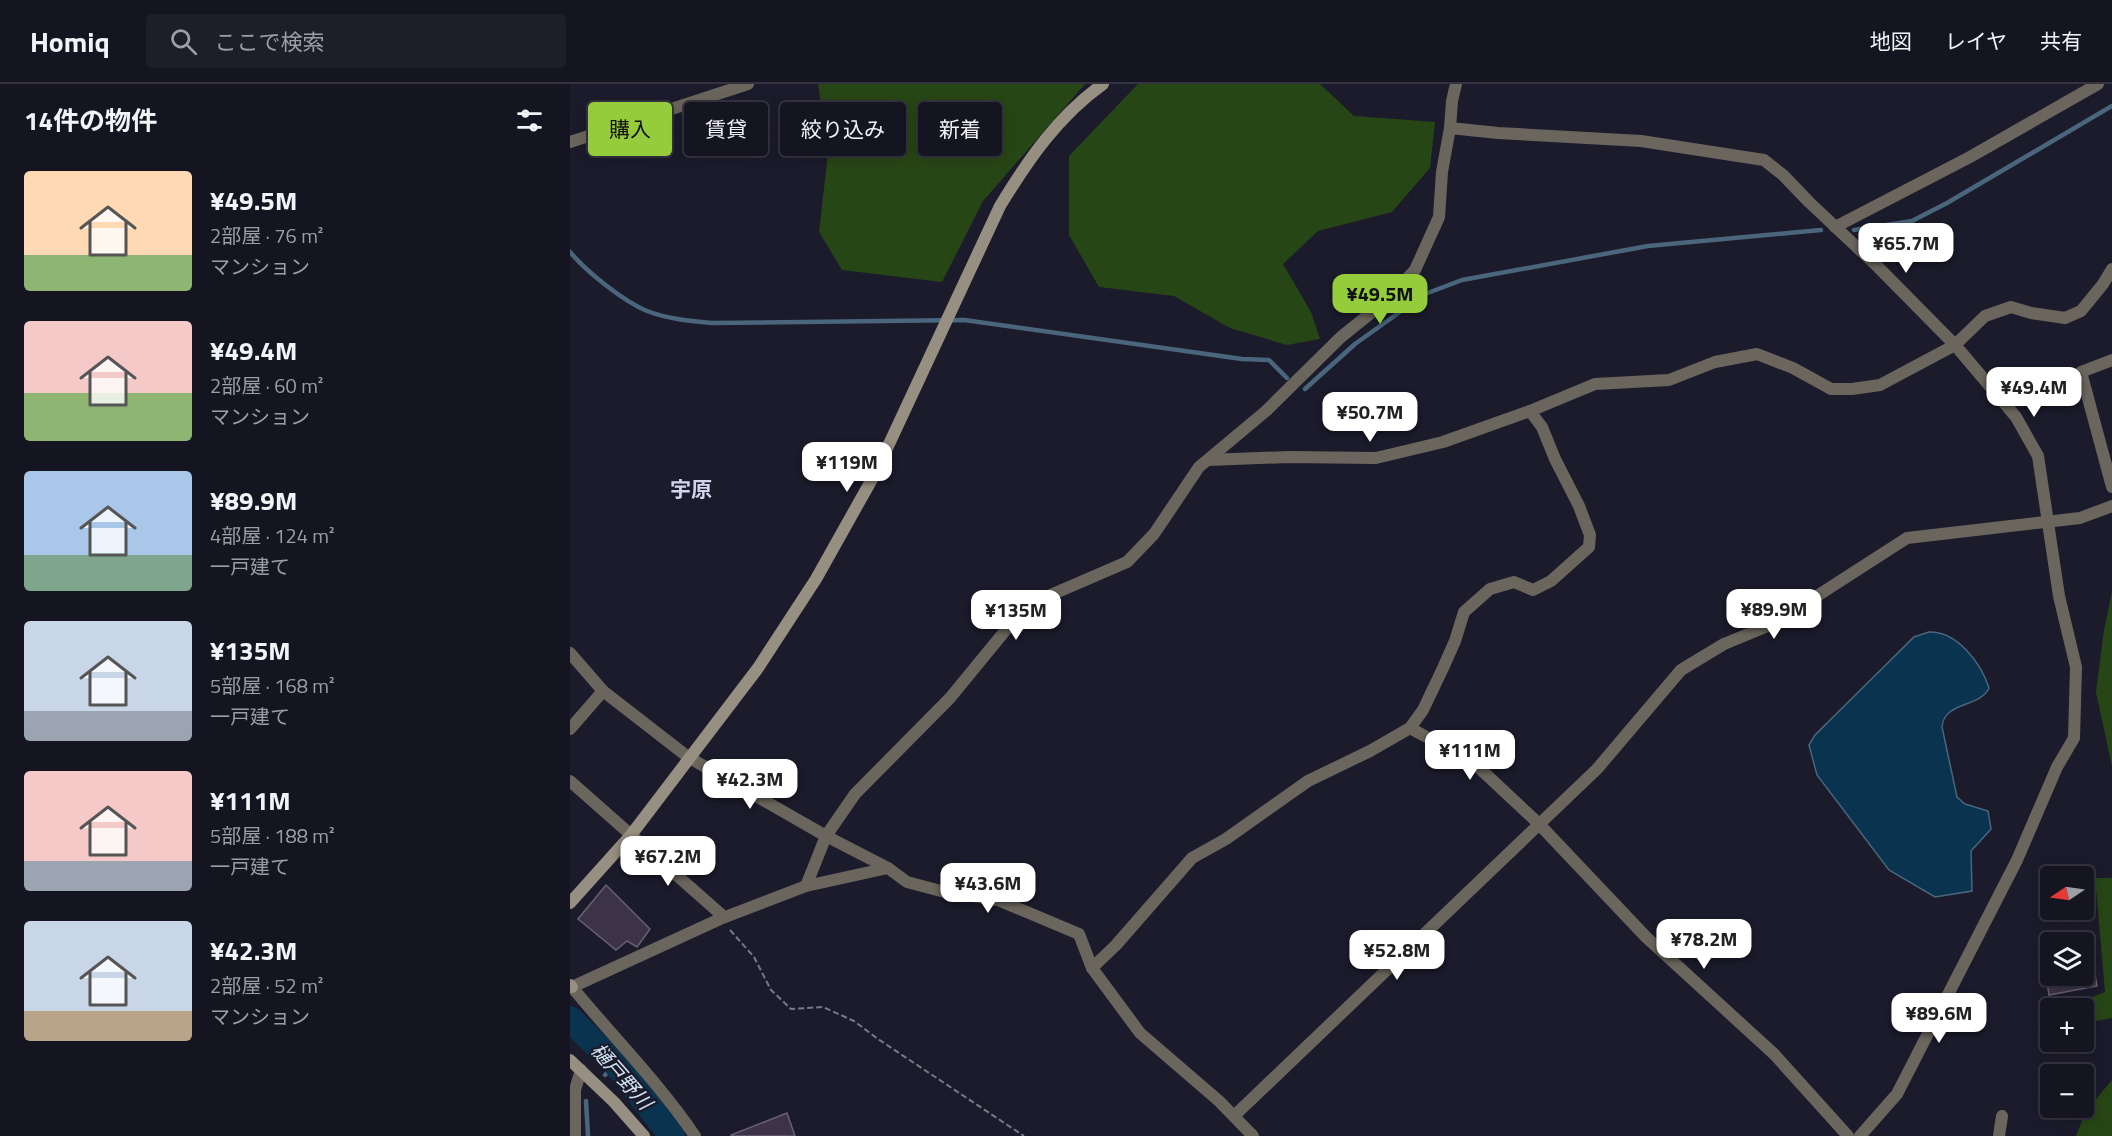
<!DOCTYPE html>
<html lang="ja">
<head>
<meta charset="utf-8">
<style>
  body { margin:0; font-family:"Titillium Web","Noto Sans JP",sans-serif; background:#1e1d2a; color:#f1f3f6; height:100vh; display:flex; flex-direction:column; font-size:22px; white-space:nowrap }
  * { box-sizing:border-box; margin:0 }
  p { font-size:20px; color:#9d9ea5 }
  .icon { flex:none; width:33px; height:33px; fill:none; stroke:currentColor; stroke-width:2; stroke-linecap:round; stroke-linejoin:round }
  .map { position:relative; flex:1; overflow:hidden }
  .side { display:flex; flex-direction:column; background:#151421; width:570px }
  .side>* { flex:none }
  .banner { position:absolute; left:18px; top:18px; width:570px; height:54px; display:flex; gap:12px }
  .needle { width:39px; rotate:257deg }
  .controls { position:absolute; left:1470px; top:782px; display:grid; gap:12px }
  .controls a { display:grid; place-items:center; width:54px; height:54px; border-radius:6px; background:#151421; box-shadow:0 3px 15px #0003,0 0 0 2px #34333f; font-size:30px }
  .price { position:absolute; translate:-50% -51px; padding:0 14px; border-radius:12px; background:#fff; color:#222; font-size:20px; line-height:39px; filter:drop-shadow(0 2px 3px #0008) }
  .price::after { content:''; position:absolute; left:50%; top:36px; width:18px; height:14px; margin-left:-9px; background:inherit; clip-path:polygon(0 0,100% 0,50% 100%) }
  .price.selected { background:#95cc3b; color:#111 }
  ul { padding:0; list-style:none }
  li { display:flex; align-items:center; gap:18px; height:150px; padding:0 24px }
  li span { display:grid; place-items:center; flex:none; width:168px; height:120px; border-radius:6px; color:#555 }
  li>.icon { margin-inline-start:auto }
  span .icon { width:72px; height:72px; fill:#fffc; stroke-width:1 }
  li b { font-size:26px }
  h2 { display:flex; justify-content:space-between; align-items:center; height:72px; padding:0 24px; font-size:26px }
  .chip { padding:0 21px; border-radius:6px; background:#151421; box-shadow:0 3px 15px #0003,0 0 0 2px #34333f; font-size:21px; line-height:54px }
  .chip.selected { background:#95cc3b; color:#111 }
  header { display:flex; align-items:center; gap:36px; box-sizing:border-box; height:84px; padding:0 30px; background:#151421; border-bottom:2px solid #34333f }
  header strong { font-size:28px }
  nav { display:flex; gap:33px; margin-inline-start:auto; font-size:21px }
  .search { width:420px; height:54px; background:#1e1d2a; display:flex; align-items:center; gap:15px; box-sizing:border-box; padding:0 21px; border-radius:6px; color:#9d9ea5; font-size:22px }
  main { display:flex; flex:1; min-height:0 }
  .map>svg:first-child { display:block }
  .green { fill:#274615 }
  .water { fill:#09334e; stroke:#49667c; stroke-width:1.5 }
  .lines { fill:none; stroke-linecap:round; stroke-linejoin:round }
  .stream { stroke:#49667c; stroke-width:4.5 }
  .river { stroke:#09334e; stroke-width:26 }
  .building { fill:#3c3446; stroke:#686073; stroke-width:1.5 }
  .path { stroke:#787886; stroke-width:2; stroke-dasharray:6 3; stroke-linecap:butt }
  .street { stroke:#6b665d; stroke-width:12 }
  .secondary { stroke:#978f81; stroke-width:12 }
  .labels { text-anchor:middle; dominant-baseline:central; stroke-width:5; stroke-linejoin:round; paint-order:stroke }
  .water-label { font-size:20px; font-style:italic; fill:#d3e5f4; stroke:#1c1b2c }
  .quarter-label { font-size:21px; font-weight:bold; fill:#d4d4ec; stroke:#1c1b2c }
</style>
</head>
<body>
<header>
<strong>Homiq</strong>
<div class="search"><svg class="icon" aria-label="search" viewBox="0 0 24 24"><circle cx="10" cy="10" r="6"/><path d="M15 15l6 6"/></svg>ここで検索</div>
<nav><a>地図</a><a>レイヤ</a><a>共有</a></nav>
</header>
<main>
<section class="side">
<h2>14件の物件<svg class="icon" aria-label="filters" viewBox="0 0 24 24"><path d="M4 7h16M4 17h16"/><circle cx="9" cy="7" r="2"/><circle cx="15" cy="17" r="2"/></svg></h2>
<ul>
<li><span style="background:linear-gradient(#ffd9b3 70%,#8fb573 0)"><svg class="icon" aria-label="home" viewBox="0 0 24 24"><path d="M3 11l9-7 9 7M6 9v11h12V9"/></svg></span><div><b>¥49.5M</b><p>2部屋 · 76 m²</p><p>マンション</p></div></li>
<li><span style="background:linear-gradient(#f6c9c9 60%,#8fb573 0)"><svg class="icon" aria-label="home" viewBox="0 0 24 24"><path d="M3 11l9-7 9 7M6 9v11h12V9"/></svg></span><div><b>¥49.4M</b><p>2部屋 · 60 m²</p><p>マンション</p></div></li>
<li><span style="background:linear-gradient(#a9c7e8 70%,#7fa58c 0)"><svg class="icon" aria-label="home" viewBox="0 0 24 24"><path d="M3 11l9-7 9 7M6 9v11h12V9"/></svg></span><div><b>¥89.9M</b><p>4部屋 · 124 m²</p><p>一戸建て</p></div></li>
<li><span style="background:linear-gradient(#c9d6e8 75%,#9aa5b1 0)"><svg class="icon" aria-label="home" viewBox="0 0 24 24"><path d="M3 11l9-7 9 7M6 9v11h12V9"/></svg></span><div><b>¥135M</b><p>5部屋 · 168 m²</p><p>一戸建て</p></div></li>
<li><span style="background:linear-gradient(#f6c9c9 75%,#9aa5b1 0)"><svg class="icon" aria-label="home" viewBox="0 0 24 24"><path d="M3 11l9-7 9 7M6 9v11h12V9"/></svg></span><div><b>¥111M</b><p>5部屋 · 188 m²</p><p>一戸建て</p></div></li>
<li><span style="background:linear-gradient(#c9d6e8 75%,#b9a48a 0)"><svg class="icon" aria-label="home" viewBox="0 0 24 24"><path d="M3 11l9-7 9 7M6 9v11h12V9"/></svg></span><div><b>¥42.3M</b><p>2部屋 · 52 m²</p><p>マンション</p></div></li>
</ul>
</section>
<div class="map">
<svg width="1542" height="1052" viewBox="0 0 1542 1052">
  <rect width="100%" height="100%" fill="#1c1b2c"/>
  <g class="green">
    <path d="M248 0H515L413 117 372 198 272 186 249 148 258 69Z"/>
    <path d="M568 0H750L784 32 865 38 860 84 822 128 748 147 713 180 741 228 750 255 717 261 660 244 604 212 529 203 499 151V72Z"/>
    <path d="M1542 508V682L1526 608 1534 546Z"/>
    <path d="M1525 794H1542V934L1521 938 1514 916 1535 908Z"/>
    <path d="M1542 996V1052H1506L1516 1027Z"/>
  </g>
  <path class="water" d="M1359 548C1387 547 1411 579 1419 604 1410 624 1374 617 1372 643L1387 713 1395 720 1418 727 1421 745 1401 767 1402 807 1365 813 1319 786 1247 691 1239 661 1245 651 1344 553Z"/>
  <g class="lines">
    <g class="stream">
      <path d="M1284 146 1342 137 1377 119 1542 22"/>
      <path d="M0 168C17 188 53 217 77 227 98 235 120 237 142 239L394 236 672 275 699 276 717 294"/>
      <path d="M735 305 785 260 855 210 892 196 1078 162 1251 146"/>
      <path d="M35 991 46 980"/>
      <path d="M16 1017 18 1052"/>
    </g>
    <path class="river" d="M0 935 46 980 102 1052"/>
  </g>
  <g class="building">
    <path d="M36 801 80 845 67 863 57 857 46 866 8 835Z"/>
    <path d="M1519 857 1527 902 1479 911 1476 891H1514V858Z"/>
    <path d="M217 1029 225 1052H161V1051Z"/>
  </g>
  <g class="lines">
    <path class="path" d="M160 846 184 873 201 906 221 925 253 923 284 937 308 955 454 1052"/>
    <g class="street">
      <path d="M880 44 928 49 1071 57 1194 76 1213 91 1239 118 1308 183 1385 261 1446 333 1468 372 1489 512 1506 583 1504 654 1487 683 1447 776 1327 1010 1290 1052"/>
      <path d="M0 58 178 0"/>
      <path d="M1265 143 1400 73 1528 0"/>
      <path d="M1542 276 1511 288 1542 403"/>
      <path d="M638 376 718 373 806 374 873 358 960 327 1025 300 1099 296 1145 278 1187 270 1223 284 1261 305H1282L1310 301 1385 261 1415 232 1441 223 1461 229 1495 234 1511 227 1533 200 1542 185"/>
      <path d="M0 569 33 607 118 673 256 752 318 784 337 798 371 807 428 816 509 850 522 884 570 949 649 1017 683 1052"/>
      <path d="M840 644 904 679 968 739 1076 853 1204 970 1278 1052"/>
      <path d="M0 645 33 607"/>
      <path d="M0 697 154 833"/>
      <path d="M236 802 256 752 285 710 380 614 444 536 476 513 557 478 584 450 629 383 696 327 771 253 817 216 845 186 869 133 872 88 880 44 882 17 886 0"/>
      <path d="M522 884 546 861 622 774 656 755 738 697 800 667 840 644 853 626 873 584 885 557 894 528 920 505 944 498 963 506 981 497 1019 463 1020 451 1009 422 985 375 972 343 960 327"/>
      <path d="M664 1032 1027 685 1111 586 1154 560 1205 539 1337 454 1510 434 1542 422"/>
      <path d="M5 1052V1006L11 986"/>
      <path d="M125 1052C89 999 43 953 2 903L150 835 236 802 318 784"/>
      <path d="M1429 1052 1432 1032"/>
    </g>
    <g class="secondary">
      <path d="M0 819 61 751 188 584 246 495 306 388 430 122C458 76 488 32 533 0"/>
      <path d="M0 901 2 903"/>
      <path d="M0 976 44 1018 74 1052"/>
    </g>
  </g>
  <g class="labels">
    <g class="water-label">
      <text transform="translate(52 992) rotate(49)">樋戸野川</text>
    </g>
    <g class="quarter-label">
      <text x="121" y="405">宇原</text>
    </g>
  </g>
</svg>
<div class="controls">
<a><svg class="needle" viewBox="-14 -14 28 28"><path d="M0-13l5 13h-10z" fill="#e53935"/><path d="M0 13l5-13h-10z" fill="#9d9ea5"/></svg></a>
<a><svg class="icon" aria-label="layers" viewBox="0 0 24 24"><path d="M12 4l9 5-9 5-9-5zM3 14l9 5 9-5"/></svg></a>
<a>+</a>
<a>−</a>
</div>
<b class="price" style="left:1336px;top:190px">¥65.7M</b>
<b class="price selected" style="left:810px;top:241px">¥49.5M</b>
<b class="price" style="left:1464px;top:334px">¥49.4M</b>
<b class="price" style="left:800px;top:359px">¥50.7M</b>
<b class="price" style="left:277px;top:409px">¥119M</b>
<b class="price" style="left:1204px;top:556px">¥89.9M</b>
<b class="price" style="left:446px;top:557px">¥135M</b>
<b class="price" style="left:900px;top:697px">¥111M</b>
<b class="price" style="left:180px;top:726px">¥42.3M</b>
<b class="price" style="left:98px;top:803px">¥67.2M</b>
<b class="price" style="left:418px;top:830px">¥43.6M</b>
<b class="price" style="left:1134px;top:886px">¥78.2M</b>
<b class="price" style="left:827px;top:897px">¥52.8M</b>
<b class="price" style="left:1369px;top:960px">¥89.6M</b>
<div class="banner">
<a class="chip selected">購入</a>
<a class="chip">賃貸</a>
<a class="chip">絞り込み</a>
<a class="chip">新着</a>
</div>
</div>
</main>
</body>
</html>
